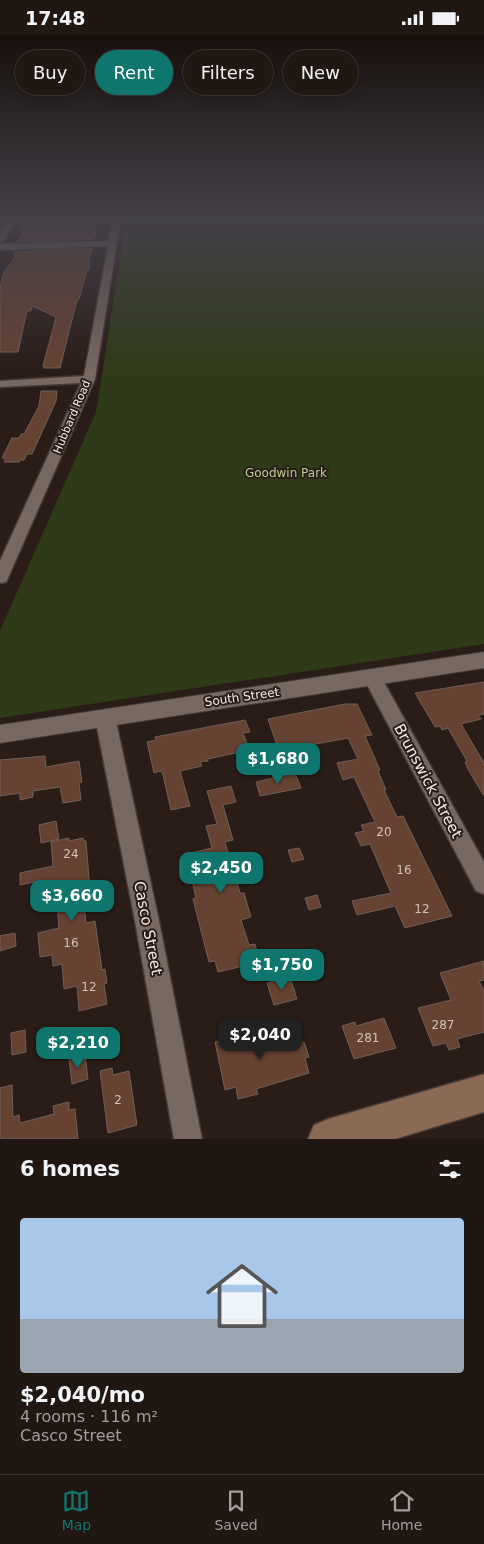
<!DOCTYPE html>
<html lang="en">
<head>
<meta charset="utf-8">
<style>
  body { margin:0; font-family:"DejaVu Sans",sans-serif; background:#281f1b; color:#f1f3f6; height:100vh; display:flex; flex-direction:column; font-size:19px; white-space:nowrap }
  * { box-sizing:border-box; margin:0 }
  p { font-size:16px; color:#a29f9f }
  .icon { flex:none; width:28px; height:28px; fill:none; stroke:currentColor; stroke-width:2; stroke-linecap:round; stroke-linejoin:round }
  .map { position:relative; height:1104px; overflow:hidden }
  .side { display:flex; flex-direction:column; background:#201612; flex:1 }
  .side>* { flex:none }
  .hud { position:absolute; left:15px; top:15px; width:455px; height:45px; display:flex; gap:10px }
  .price { position:absolute; translate:-50% -42px; padding:0 11px; border-radius:10px; background:#0f766e; color:#fff; font-size:16px; line-height:32px; filter:drop-shadow(0 1px 2px #0008) }
  .price::after { content:''; position:absolute; left:50%; top:30px; width:15px; height:11px; margin-left:-8px; background:inherit; clip-path:polygon(0 0,100% 0,50% 100%) }
  .price.on { background:#222; color:#fff }
  ul { padding:0; list-style:none }
  li { display:grid; align-content:center; gap:10px; height:265px; padding:0 20px }
  li span { display:grid; place-items:center; height:155px; border-radius:5px; color:#555 }
  li>.icon { margin-inline-start:auto }
  span .icon { width:90px; height:90px; fill:#fffc; stroke-width:1 }
  li b { font-size:21px }
  h2 { display:flex; justify-content:space-between; align-items:center; height:60px; padding:0 20px; font-size:21px }
  .chip { padding:0 18px; border-radius:22px; background:#201612; box-shadow:0 2px 12px #0003,0 0 0 1px #3d3532; font-size:18px; line-height:45px }
  .chip.on { background:#0f766e; color:#fff }
  .status { display:flex; justify-content:space-between; align-items:center; height:35px; padding:0 25px; background:#201612; direction:ltr }
  .status svg { height:14px; fill:currentColor }
  .tab-bar { display:flex; justify-content:space-around; align-items:center; height:70px; border-top:1px solid #3d3532; background:#201612; font-size:14px; color:#a29f9f }
  .tab-bar a { display:grid; justify-items:center; gap:2px }
  .tab-bar .on { color:#0f766e }
  .map>svg:first-child { display:block }
  .green { fill:#2f3a18 }
  .building { fill:#664232; stroke:#6e5f58 }
  .lines { fill:none; stroke-linecap:round; stroke-linejoin:round }
  .minor-casing { stroke:#443936; stroke-width:3 }
  .tertiary-casing { stroke:#443936; stroke-width:2 }
  .secondary-casing { stroke:#443936; stroke-width:3 }
  .minor { fill:#786862; fill-rule:evenodd }
  .tertiary { fill:#786862; fill-rule:evenodd }
  .secondary { fill:#8a6a54; fill-rule:evenodd }
  .labels { text-anchor:middle; dominant-baseline:central; stroke-width:4; stroke-linejoin:round; paint-order:stroke }
  .far-street-label { font-size:11px; fill:#f6ece9; stroke:#2a1d18 }
  .park-label { font-size:12px; fill:#b9cf91; stroke:#2a1d18 }
  .street-label { font-size:12px; fill:#f6ece9; stroke:#2a1d18 }
  .near-number-label { font-size:12px; fill:#d2c2bb }
  .near-street-label { font-size:15px; fill:#f6ece9; stroke:#2a1d18 }
</style>
</head>
<body>
<div class="status"><b>17:48</b><svg viewBox="0 0 49 12"><path d="M0 12V9h3v3zM5 12V6h3v6zM10 12V3h3v9zM15 12V0h3v12zM26 1h20v11H26zM47 4h2v5h-2z"/></svg></div>
<div class="map">
<svg width="484" height="1104" viewBox="0 0 484 1104">
  <rect width="100%" height="100%" fill="#2a1d18"/>
  <path class="green" d="M127 181H484V609L0 683V596L96 377Z"/>
  <g class="building">
    <path d="M56 181H96L95 202 93 205 18 207 28 182Z"/>
    <path d="M92 213 89 224V235H87L79 264 77 265 60 333H44L43 331 56 282 32 271 31 276H27L18 317H0V253L4 237 16 221H14L15 216Z"/>
    <path d="M41 356H57L56 366 32 419H27L24 425H20L19 427H4L6 423H2L12 403H19L21 399H24L39 371Z"/>
    <path d="M484 647V679L478 680 481 684 461 689 484 728V761L469 736 465 727 467 726 448 693 442 695 440 691 435 692 415 658Z"/>
    <path d="M345 669H357L372 700 365 701 380 735 378 736 386 755H384L397 782 403 781 452 881 405 893 395 871 357 880 352 866 391 858 370 809 361 811 355 798 364 796 361 790 375 787 354 742 343 745 337 728 358 724 348 703 288 714 287 711 278 713 268 684Z"/>
    <path d="M245 685 250 697 243 698 249 715 208 724V726L200 727 202 731 180 736 190 771 171 775 163 740 161 736 154 738 147 707 156 705 155 702Z"/>
    <path d="M45 721 46 732 79 726 82 747 79 748 81 765 63 768 60 752 33 756V762L20 765V758L0 761V725Z"/>
    <path d="M295 738 301 753 260 761 256 747Z"/>
    <path d="M231 751 236 767 223 770 233 805 225 807 240 858H244L251 882 241 885 249 910 255 909 260 927 218 937 215 926 209 927 193 864 196 863 189 833 194 832 191 818 212 813 206 791 217 789 207 756Z"/>
    <path d="M56 786 59 804 41 808 39 790Z"/>
    <path d="M69 803V806L83 803 84 806H86L90 856 88 857 89 860 83 862 86 888 95 886 102 935 105 934 107 948 104 949 107 969 79 976 77 951 64 954 62 929 53 931 52 920 40 922 38 898 59 893 56 859 41 863 39 846 20 850V838L53 831 51 807Z"/>
    <path d="M299 813 304 824 292 827 288 815Z"/>
    <path d="M317 860 321 872 309 875 305 863Z"/>
    <path d="M15 898 16 911 0 916V901Z"/>
    <path d="M484 926V945L479 946 484 956V997L457 1004 460 1012 449 1015 446 1008 433 1011 418 973 451 965 440 938Z"/>
    <path d="M290 942 297 964 274 970 267 948Z"/>
    <path d="M384 983 396 1013 354 1024 342 991 355 987 356 991Z"/>
    <path d="M233 993 235 1002 250 998 252 1007 297 996 300 1008 304 1007 309 1022 305 1023 309 1038 256 1054 258 1059 238 1064 236 1052 225 1055 215 1007 222 1005 221 996Z"/>
    <path d="M25 995 26 1017 12 1020 11 998Z"/>
    <path d="M85 1020 88 1044 72 1049 69 1024Z"/>
    <path d="M112 1033 113 1040 129 1036 137 1090 108 1098 100 1036Z"/>
    <path d="M12 1050 13 1082 19 1080 20 1088 54 1079 53 1071 69 1067V1075L75 1074 78 1104H0V1053Z"/>
  </g>
  <g class="lines">
    <defs>
      <g id="minor">
        <path d="M0 181H13L15 183 11 185H0Z"/>
        <path d="M113 181H121L95 344 8 543 6 547 0 548V526L81 348 0 352V346L84 341 108 211 0 215V209L109 206Z"/>
        <path d="M372 636 378 637 381 642 484 827V859L476 856 363 642 366 637Z"/>
        <path d="M105 675 112 677 115 682 159 886 202 1104H174L135 886 95 682 98 677Z"/>
      </g>
      <g id="tertiary">
        <path d="M7 181H17L5 205 0 208V195Z"/>
        <path d="M484 617V633L0 708V690Z"/>
      </g>
      <path id="secondary" d="M484 1039V1077L395 1104H308L314 1090 328 1084Z"/>
    </defs>
    <use href="#minor" class="minor-casing"/>
    <use href="#tertiary" class="tertiary-casing"/>
    <use href="#secondary" class="secondary-casing"/>
    <use href="#minor" class="minor"/>
    <use href="#tertiary" class="tertiary"/>
    <use href="#secondary" class="secondary"/>
  </g>
  <linearGradient id="sky" x2="0" y2="1"><stop stop-color="#17100d"/><stop offset="0.54" stop-color="#444048"/><stop offset="1" stop-color="#444048" stop-opacity="0"/></linearGradient>
  <rect width="484" height="336" fill="url(#sky)"/>
  <g class="labels">
    <g class="far-street-label">
      <text transform="translate(72 382) rotate(-67)">Hubbard Road</text>
    </g>
    <g class="park-label">
      <text x="286" y="438">Goodwin Park</text>
    </g>
    <g class="street-label">
      <text transform="translate(242 662) rotate(-8)">South Street</text>
    </g>
    <g class="near-number-label">
      <text x="384" y="797">20</text>
      <text x="71" y="819">24</text>
      <text x="404" y="835">16</text>
      <text x="422" y="874">12</text>
      <text x="71" y="908">16</text>
      <text x="89" y="952">12</text>
      <text x="443" y="990">287</text>
      <text x="368" y="1003">281</text>
      <text x="118" y="1065">2</text>
    </g>
    <g class="near-street-label">
      <text transform="translate(428 746) rotate(62)">Brunswick Street</text>
      <text transform="translate(148 893) rotate(79)">Casco Street</text>
    </g>
  </g>
</svg>
<b class="price" style="left:278px;top:750px">$1,680</b>
<b class="price" style="left:221px;top:859px">$2,450</b>
<b class="price" style="left:72px;top:887px">$3,660</b>
<b class="price" style="left:282px;top:956px">$1,750</b>
<b class="price on" style="left:260px;top:1026px">$2,040</b>
<b class="price" style="left:78px;top:1034px">$2,210</b>
<div class="hud">
<a class="chip">Buy</a>
<a class="chip on">Rent</a>
<a class="chip">Filters</a>
<a class="chip">New</a>
</div>
</div>
<section class="side">
<h2>6 homes<svg class="icon" aria-label="filters" viewBox="0 0 24 24"><path d="M4 7h16M4 17h16"/><circle cx="9" cy="7" r="2"/><circle cx="15" cy="17" r="2"/></svg></h2>
<ul>
<li><span style="background:linear-gradient(#a9c7e8 65%,#9aa5b1 0)"><svg class="icon" aria-label="home" viewBox="0 0 24 24"><path d="M3 11l9-7 9 7M6 9v11h12V9"/></svg></span><div><b>$2,040/mo</b><p>4 rooms · 116 m²</p><p>Casco Street</p></div></li>
</ul>
</section>
<nav class="tab-bar">
<a class="on"><svg class="icon" aria-label="map" viewBox="0 0 24 24"><path d="M3 6l6-2 6 2 6-2v14l-6 2-6-2-6 2zM9 4v14M15 6v14"/></svg>Map</a>
<a><svg class="icon" aria-label="saved" viewBox="0 0 24 24"><path d="M7 4h10v16l-5-4-5 4z"/></svg>Saved</a>
<a><svg class="icon" aria-label="home" viewBox="0 0 24 24"><path d="M3 11l9-7 9 7M6 9v11h12V9"/></svg>Home</a>
</nav>
</body>
</html>
